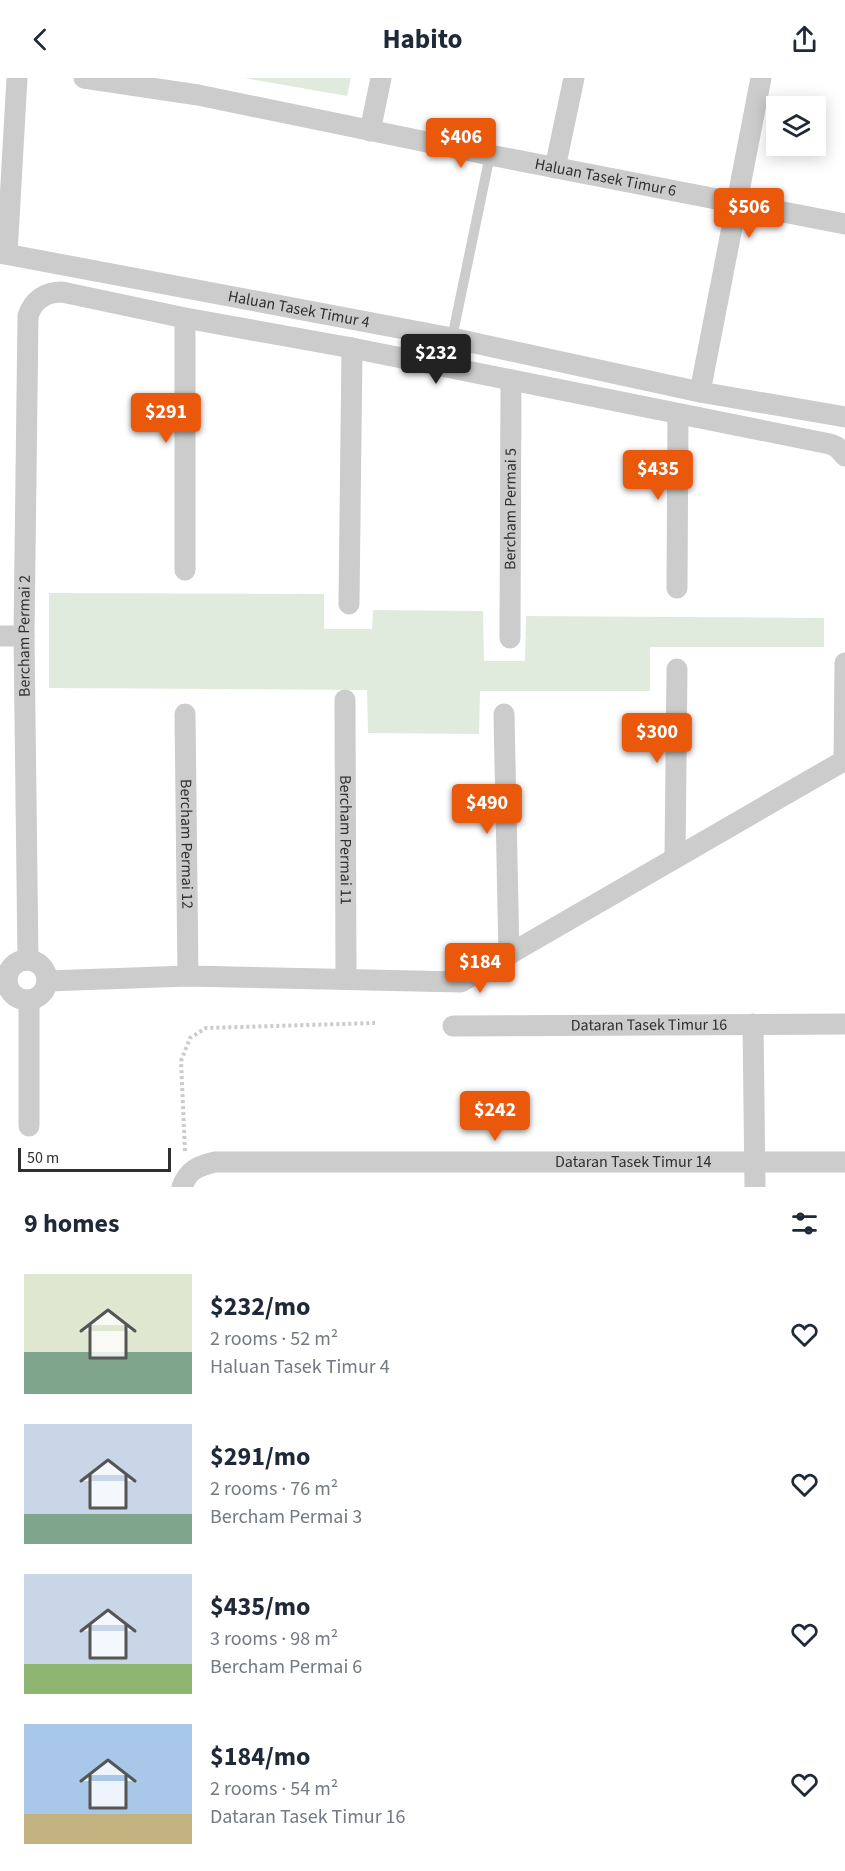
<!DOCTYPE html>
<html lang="en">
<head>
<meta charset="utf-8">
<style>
  body { margin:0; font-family:"Source Sans 3",sans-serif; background:#f6f6f7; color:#1f2937; height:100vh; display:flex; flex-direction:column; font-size:22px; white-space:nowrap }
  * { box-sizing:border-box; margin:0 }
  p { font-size:20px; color:#747a83 }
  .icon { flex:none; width:33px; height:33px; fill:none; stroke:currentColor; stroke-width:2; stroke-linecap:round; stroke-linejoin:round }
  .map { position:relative; height:1109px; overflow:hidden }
  .side { display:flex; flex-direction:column; background:#fff; flex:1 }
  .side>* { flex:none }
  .tools { position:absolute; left:766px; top:18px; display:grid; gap:12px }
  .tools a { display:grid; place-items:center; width:60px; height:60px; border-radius:0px; background:#fff; box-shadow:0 3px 15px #0003; font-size:30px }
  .scale { position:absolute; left:18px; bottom:15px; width:153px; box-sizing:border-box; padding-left:6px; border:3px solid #2f2f2f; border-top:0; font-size:16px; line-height:21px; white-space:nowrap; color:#2f2f2f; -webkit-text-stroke:4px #fff; paint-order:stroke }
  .price { position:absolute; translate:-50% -51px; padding:0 14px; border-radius:6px; background:#ea580c; color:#fff; font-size:20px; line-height:39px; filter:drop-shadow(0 2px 3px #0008) }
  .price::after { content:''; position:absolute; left:50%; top:36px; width:18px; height:14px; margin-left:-9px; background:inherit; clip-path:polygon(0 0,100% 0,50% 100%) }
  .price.selected { background:#222; color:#fff }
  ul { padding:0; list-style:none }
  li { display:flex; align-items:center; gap:18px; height:150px; padding:0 24px }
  li span { display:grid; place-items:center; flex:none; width:168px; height:120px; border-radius:0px; color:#555 }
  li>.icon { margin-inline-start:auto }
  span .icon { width:72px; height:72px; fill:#fffc; stroke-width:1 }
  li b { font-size:26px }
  h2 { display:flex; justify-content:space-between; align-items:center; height:72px; padding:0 24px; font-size:26px }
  header { display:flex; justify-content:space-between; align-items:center; height:78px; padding:0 24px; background:#fff; font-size:27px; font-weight:700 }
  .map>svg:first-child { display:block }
  .green { fill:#e1ebdd }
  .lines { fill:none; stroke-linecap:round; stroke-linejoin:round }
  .path { stroke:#ccc; stroke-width:4; stroke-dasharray:3 3; stroke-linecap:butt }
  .service { stroke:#ccc; stroke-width:10 }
  .minor { stroke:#ccc; stroke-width:21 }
  .labels { text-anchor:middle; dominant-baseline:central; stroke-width:6; stroke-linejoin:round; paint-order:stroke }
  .street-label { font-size:16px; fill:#2f2f2f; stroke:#fff }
</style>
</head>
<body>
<header><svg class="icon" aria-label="back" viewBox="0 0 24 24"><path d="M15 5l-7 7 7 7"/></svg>Habito<svg class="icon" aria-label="share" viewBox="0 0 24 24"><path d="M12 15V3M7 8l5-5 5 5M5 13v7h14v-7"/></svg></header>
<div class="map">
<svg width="845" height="1109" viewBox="0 0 845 1109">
  <rect width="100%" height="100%" fill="#fff"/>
  <g class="green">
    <path d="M244 0H351L347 18Z"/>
    <path d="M49 515 324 516V551H372L373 532 483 533 484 583H525L526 538 824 540V569H650V613H480L479 656 368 655 367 612 49 610Z"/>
  </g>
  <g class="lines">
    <path class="path" d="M185 1073 181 983 190 960 206 950 375 945"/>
    <path class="service" d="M452 260 490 77"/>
    <g class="minor">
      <path id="s1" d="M84 0 198 17 490 77 845 146"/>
      <path d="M370 53 381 0"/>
      <path d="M555 90 574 0"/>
      <path id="s2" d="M0 175 452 260 700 314 845 339"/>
      <path d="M7 176 17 0"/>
      <path d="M185 240V492"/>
      <path d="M700 314 761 0"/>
      <path d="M677 510 678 336"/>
      <path d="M349 526 352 270"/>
      <path d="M0 558H24"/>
      <path id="s3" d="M510 560 511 302"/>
      <path id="s4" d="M345 622 346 901"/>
      <path id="s5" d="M185 636 188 898"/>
      <path d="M504 636 509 877"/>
      <path d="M844 682 845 585"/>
      <path d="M675 780 677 591"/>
      <path id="s6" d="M28 882 24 558 28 238C33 222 45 214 62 214L185 240 352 270 830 366 837 369 845 378"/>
      <circle cx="27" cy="902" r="20"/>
      <path d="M47 903 188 898 461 904 845 682"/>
      <path d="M753 946 755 1109"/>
      <path id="s7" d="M453 948 845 946"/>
      <path d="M29 1048V922"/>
      <path id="s8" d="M182 1109C188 1092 198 1088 215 1084H845"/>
    </g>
  </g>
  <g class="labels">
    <g class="street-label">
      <text stroke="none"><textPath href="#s1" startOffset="531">Haluan Tasek Timur 6</textPath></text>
      <text stroke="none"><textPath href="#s2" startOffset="304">Haluan Tasek Timur 4</textPath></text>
      <text stroke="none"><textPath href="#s3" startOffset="129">Bercham Permai 5</textPath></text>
      <text stroke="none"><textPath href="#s6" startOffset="324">Bercham Permai 2</textPath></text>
      <text stroke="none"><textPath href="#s4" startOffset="140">Bercham Permai 11</textPath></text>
      <text stroke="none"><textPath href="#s5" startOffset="130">Bercham Permai 12</textPath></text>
      <text stroke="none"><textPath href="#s7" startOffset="196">Dataran Tasek Timur 16</textPath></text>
      <text stroke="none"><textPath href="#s8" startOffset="462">Dataran Tasek Timur 14</textPath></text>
    </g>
  </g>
</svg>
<div class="tools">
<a><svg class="icon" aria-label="layers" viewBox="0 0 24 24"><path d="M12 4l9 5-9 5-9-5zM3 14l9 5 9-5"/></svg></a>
</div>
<div class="scale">50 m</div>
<b class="price" style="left:461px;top:91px">$406</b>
<b class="price" style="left:749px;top:161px">$506</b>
<b class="price selected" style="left:436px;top:307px">$232</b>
<b class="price" style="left:166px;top:366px">$291</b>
<b class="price" style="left:658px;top:423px">$435</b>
<b class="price" style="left:657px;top:686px">$300</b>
<b class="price" style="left:487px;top:757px">$490</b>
<b class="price" style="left:480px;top:916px">$184</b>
<b class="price" style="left:495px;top:1064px">$242</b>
</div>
<section class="side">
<h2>9 homes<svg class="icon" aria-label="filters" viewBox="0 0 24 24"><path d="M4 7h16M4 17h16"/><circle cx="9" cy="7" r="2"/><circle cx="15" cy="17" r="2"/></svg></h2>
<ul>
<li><span style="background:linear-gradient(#dfe7d0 65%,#7fa58c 0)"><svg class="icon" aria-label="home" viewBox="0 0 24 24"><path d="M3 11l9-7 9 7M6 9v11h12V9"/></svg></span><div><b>$232/mo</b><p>2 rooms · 52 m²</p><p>Haluan Tasek Timur 4</p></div><svg class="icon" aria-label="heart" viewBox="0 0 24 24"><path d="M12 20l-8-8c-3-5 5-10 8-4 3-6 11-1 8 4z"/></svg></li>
<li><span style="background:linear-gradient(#c9d6e8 75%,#7fa58c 0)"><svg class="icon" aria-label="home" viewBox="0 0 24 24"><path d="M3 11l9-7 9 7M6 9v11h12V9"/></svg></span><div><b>$291/mo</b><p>2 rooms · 76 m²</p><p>Bercham Permai 3</p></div><svg class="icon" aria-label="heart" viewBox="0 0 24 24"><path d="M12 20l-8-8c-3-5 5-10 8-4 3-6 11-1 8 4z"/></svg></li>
<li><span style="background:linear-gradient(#c9d6e8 75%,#8fb573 0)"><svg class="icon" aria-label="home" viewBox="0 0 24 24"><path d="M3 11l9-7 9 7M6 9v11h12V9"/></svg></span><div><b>$435/mo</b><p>3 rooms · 98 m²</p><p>Bercham Permai 6</p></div><svg class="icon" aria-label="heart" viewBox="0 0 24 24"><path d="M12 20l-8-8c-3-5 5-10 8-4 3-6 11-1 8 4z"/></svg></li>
<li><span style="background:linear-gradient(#a9c7e8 75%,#c2b280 0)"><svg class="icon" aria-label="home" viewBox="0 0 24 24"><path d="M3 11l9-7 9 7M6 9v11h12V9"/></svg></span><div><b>$184/mo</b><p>2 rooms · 54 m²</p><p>Dataran Tasek Timur 16</p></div><svg class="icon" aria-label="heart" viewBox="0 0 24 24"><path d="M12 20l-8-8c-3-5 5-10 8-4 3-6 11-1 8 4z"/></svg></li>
</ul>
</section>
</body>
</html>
